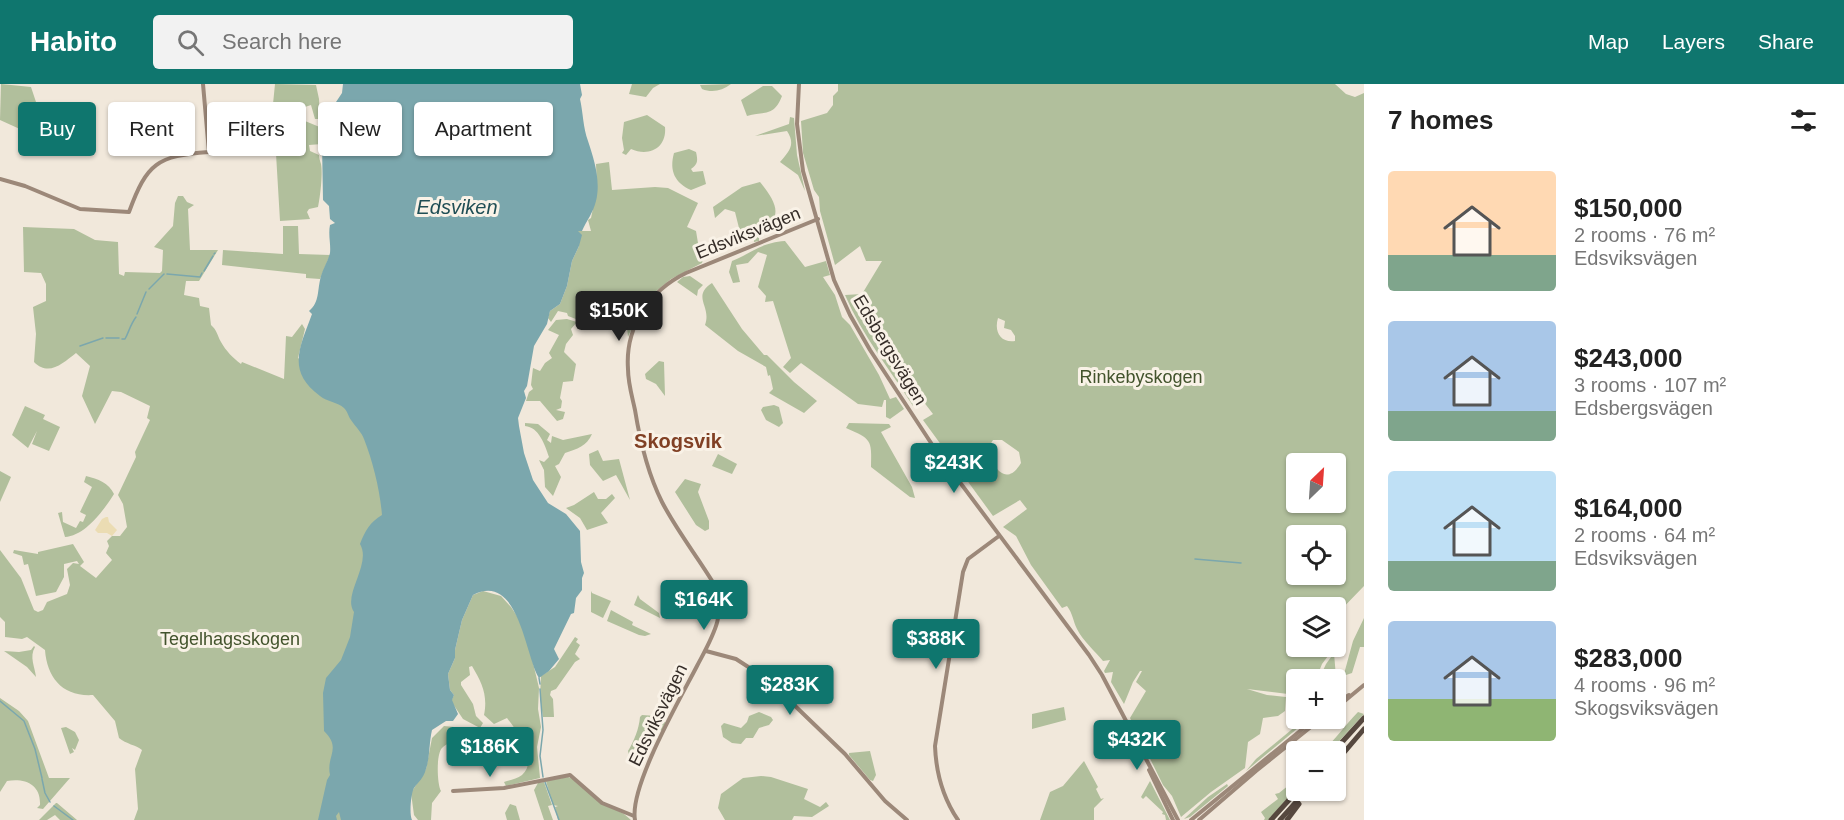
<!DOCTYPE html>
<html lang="en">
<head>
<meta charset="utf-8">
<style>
  body { margin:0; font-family:Helvetica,sans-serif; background:#f2f2f2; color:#222; height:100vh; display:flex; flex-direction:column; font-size:22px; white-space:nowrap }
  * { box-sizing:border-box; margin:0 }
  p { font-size:20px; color:#767676 }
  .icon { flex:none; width:33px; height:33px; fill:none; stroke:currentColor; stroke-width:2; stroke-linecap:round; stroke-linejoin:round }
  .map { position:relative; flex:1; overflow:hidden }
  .drawer { display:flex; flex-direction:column; background:#fff; width:480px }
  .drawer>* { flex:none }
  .banner { position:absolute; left:18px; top:18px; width:570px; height:54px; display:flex; gap:12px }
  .needle { width:39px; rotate:25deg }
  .buttons { position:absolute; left:1286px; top:369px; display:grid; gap:12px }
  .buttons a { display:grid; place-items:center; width:60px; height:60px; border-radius:6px; background:#fff; box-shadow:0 2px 4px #0004; font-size:30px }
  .price { position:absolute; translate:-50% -51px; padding:0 14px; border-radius:6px; background:#0f766e; color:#fff; font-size:20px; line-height:39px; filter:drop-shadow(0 2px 3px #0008) }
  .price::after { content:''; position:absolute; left:50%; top:36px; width:18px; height:14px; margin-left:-9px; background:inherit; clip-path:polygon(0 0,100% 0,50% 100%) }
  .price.current { background:#222; color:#fff }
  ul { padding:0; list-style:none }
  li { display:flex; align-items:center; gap:18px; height:150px; padding:0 24px }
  li span { display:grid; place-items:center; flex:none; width:168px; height:120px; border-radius:6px; color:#555 }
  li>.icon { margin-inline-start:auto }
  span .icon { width:72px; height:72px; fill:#fffc; stroke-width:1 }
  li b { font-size:26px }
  h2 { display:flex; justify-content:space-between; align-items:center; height:72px; padding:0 24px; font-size:26px }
  .tag { padding:0 21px; border-radius:6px; background:#fff; box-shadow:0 2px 4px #0004; font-size:21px; line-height:54px }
  .tag.current { background:#0f766e; color:#fff }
  header { display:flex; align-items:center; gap:36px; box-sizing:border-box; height:84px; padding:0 30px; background:#0f766e; color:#fff }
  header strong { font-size:28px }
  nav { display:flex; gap:33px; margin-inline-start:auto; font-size:21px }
  .search { width:420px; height:54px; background:#f2f2f2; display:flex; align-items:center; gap:15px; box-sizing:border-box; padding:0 21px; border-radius:6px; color:#767676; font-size:22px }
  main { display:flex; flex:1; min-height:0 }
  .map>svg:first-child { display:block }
  .green { fill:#b1bf9c; fill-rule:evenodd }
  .sand { fill:#ebdcb3 }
  .water { fill:#7ba7ad }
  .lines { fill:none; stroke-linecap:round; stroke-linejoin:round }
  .stream { stroke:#7ba7ad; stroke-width:1.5 }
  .secondary { stroke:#9c8879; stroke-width:4 }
  .highway { stroke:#56483f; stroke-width:5 }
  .labels { text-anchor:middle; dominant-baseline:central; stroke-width:6; stroke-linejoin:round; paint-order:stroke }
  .street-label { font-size:18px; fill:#352d28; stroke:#f9f2e7 }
  .park-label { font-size:18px; fill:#42532c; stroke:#f9f2e7 }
  .water-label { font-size:20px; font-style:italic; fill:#1f4e55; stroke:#f9f2e7 }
  .neighbourhood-label { font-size:20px; font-weight:bold; fill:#814024; stroke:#f9f2e7 }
</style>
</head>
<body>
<header>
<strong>Habito</strong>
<div class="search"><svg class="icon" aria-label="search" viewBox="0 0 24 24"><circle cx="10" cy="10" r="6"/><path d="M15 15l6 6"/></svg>Search here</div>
<nav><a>Map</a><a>Layers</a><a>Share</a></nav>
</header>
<main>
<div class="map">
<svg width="1364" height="736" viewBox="0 0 1364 736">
  <rect width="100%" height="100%" fill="#f1e8db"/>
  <g class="green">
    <path d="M1 0 31 3 41 33 39 49 33 51 0 36Z"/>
    <path d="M275 0 316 1 319 15 320 35H315L311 21 299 25 298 28 280 33 272 30Z"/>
    <path d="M632 0H660L653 4 646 13 629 10Z"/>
    <path d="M731 0C722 7 712 9 702 5L700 1Z"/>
    <path d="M838 0H1335L1346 10 1355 13 1364 9V502L1335 532V524H1296V562L1334 564 1322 580 1316 595 1296 596V611L1247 605 1267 611 1286 613 1285 627 1278 632 1263 634 1260 650 1248 658 1245 684 1211 708 1181 733 1172 712 1163 701 1130 634 1146 607 1136 598 1142 587H1140L1133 598 1124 620 1111 598 1113 588 1105 589 1104 587 1110 576 1103 577C1095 567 1083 557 1077 545 1073 537 1073 530 1067 522L1062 524 1031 481 1016 452 1003 443 1027 425 1020 416 993 432 923 336 933 330 923 317 913 322C890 286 862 251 845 211L862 210 882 177H866L860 162 835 181 820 127 819 113 814 106 803 69 801 37 827 29 833 21V12L838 7ZM998 234 1005 237 1004 244 1011 246 1015 252V257C1000 259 994 247 998 234ZM993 356H1002L1019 368 1021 379C1006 404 992 383 988 364ZM1296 380H1335V418H1296ZM1296 452H1335V490H1296Z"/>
    <path d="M763 2H772L782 12C774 33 765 27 747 32L741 16Z"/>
    <path d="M647 31 665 43C667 64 649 73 631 65L626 71 622 69 624 66 622 54 624 38Z"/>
    <path d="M296 32 304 34 305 37 322 44 325 42 322 60 309 61 310 67 319 71C319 74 320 77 321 80 323 90 320 114 318 123L309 125 307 128 310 135 280 137 274 36Z"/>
    <path d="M790 33 794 34 797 71 805 107 798 91 780 78C789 67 796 61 787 47L755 52 789 40Z"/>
    <path d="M689 65 696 68C698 77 698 80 691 85L693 88 703 87 706 100 691 106C675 99 669 87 674 69Z"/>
    <path d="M609 78 612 106 655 103 668 104 698 119 687 143 696 147 698 159 702 165 701 175H703L702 179 671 195 655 208 637 232 628 253 627 243C613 238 600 228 589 240L568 232 567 229 558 227 551 238 548 234 550 227 560 220 567 202 572 177 579 162 578 147H591L588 136 591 134 597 105 596 80Z"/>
    <path d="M760 98C775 117 786 133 759 148V157L754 158 753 145 740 148 735 128 725 125 715 134 713 123 742 103Z"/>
    <path d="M178 112H183L187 118 194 121 188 125 190 166H218L199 197H186L184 211 199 214 200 222 209 224 211 241C217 246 217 251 221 258 226 267 233 274 241 280L242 278 284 295 286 252 292 253 302 240 305 245 298 274 358 319 401 430 353 736H134L138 725 135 685 142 666C136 661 126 660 119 654L115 637 93 611C63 613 47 594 45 566L27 553 22 555 5 553V538L0 533V466L21 494 34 526 38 528 43 526 47 518 67 510 70 501 67 485 73 479 79 480 77 477 64 480V493L56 508 36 512 28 480 24 481 22 472 13 469 14 466 38 470V468L73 460 84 478 80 482 96 494 112 476 106 469 109 462 107 457 112 452H120L127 443 123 420 118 411 136 373 135 368 150 336 147 334 150 322 121 308 112 307 95 340 82 312 90 282 76 269C63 279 49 293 34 278L36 250 33 223 46 217V200L41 189 24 188 23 143 74 145 95 156 118 158 119 190 124 192 125 188 160 189 162 187 163 166 154 163 173 142 175 119Z"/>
    <path d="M283 142H298L299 170 330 171 320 195 306 194V190L222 181 223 166 283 170Z"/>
    <path d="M785 157 805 183 826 177 830 191 823 193 835 211 842 233 850 241 879 291 890 315 896 313 904 325 890 335 886 333V316H884L882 323 858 320 801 279 790 289 783 283 791 274 773 217 765 218 766 212 758 203 767 171 758 168 748 179 736 181 740 198 733 199 729 188 732 177C754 168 760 159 785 157Z"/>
    <path d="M690 192 703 201 698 206 697 212 677 198 683 193Z"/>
    <path d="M712 199 742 245 764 271H767L794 298 817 317 804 329 769 309 773 305 770 291 768 292 766 283 738 267 705 241C712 222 691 213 712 199Z"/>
    <path d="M567 235 577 238 571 245 573 251 566 260 564 268 576 280 573 297 563 298 560 314 562 317 561 324 556 326 565 328 563 335 557 337 540 317H526L529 308 533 305 531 301 533 284 540 287 545 279 552 274 549 269 559 251 548 246 556 236Z"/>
    <path d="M659 277 664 278 665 312 656 300 646 295 645 290Z"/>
    <path d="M774 321 779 323 783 339 779 343 766 336 761 326 763 323Z"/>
    <path d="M25 322 45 331 43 335 60 343 49 367 32 360 37 347 28 364 12 351Z"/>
    <path d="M525 339 538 340 550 350 547 356 551 359 552 352 563 356 592 350C587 362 577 365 565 369L559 380 555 382 561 393 553 412 545 403 544 386 539 376 544 378 549 373C545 361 539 343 525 342Z"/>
    <path d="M849 339 889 340 891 343 881 348 912 403 915 414 910 413 871 383C872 355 871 355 846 344Z"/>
    <path d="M598 366 603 377 619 375 630 416 616 391 603 397 590 381 589 370Z"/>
    <path d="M718 370 737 380 732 390 712 382Z"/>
    <path d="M0 387 11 393 0 418Z"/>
    <path d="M86 392C98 395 109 399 114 410 104 426 85 452 65 453L58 429 62 428 63 438 76 444 80 437 83 438 86 431 80 428 92 403 84 398Z"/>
    <path d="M685 395 701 400 698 408 709 437V445L705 447 696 441 675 408Z"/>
    <path d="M594 408 598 415H606L612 410 615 414 601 429 608 439 587 446 580 434 566 424 574 421Z"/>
    <path d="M483 507 501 512 511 523 519 535 530 566 539 604 538 625 541 643 537 663 540 694 506 702 504 698C510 696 517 695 522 691 539 676 517 647 507 634L494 640 484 631C488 611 482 599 472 582L469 583 470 591 461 598V601L473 620 476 632 483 639 480 644 463 635 451 617 454 611 450 606 448 590 455 574V566L462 536 473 511Z"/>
    <path d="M591 507 592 509 611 517 603 534 591 528Z"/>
    <path d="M638 511 640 515 659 529 660 534 634 521Z"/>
    <path d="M611 526 633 538 632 541 651 550 645 552 639 551 607 537Z"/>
    <path d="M1364 534V563H1360L1352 589 1346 591 1341 601 1353 557Z"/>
    <path d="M575 553 578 555 576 558 580 561 575 570 580 575 575 578 556 605 551 607 550 611 553 615 554 633H543L540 613 541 592 555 583Z"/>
    <path d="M34 562 35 563C29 573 35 583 36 593L27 583 4 567 19 568 31 566Z"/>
    <path d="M1334 569 1336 593 1319 595 1326 580Z"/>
    <path d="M0 614 19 627 28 637 49 694H70L43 725 37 724 40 721C41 701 26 694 7 697L0 708Z"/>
    <path d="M1064 623 1066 636 1032 645V630Z"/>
    <path d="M759 628 771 633 773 636 769 641 759 644 753 654H746L741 660 732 659 723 653 721 642 724 639 741 644 747 638 749 632Z"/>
    <path d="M1358 628 1364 630 1330 667 1322 668C1336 655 1345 641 1358 628Z"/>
    <path d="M642 631 656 632 666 639 662 647 653 642 648 643 649 651 641 653 639 655 640 665 635 674 629 671 628 667C634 657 639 645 640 633Z"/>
    <path d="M1302 637 1304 639 1246 687 1256 675Z"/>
    <path d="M444 642 454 643 460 647V657C454 657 447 659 442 664 436 670 437 700 441 707L432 719 431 736H418L414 731 411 709 426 685 432 654Z"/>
    <path d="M66 643 75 648 79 656 75 666 72 664 74 668 70 670 61 644Z"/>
    <path d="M870 667 876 691 873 697 870 696 849 671V669Z"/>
    <path d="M1084 677 1098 703 1096 705 1101 715 1104 714 1094 724V736H1040L1050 708 1063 702Z"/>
    <path d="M1292 689 1296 693V705L1268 736H1264L1265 734 1261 728 1278 715 1275 710 1279 709 1294 697 1290 691Z"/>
    <path d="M761 692 771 693 808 705 804 715 820 723 826 718 829 722 812 733 794 732 792 736H725L718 724 721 710 743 694Z"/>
    <path d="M568 693 573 695 598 716 624 730 631 736H558L555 723 558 722 553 721 546 697Z"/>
    <path d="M1150 697 1170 736H1166L1165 731 1162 730 1163 728 1146 712 1143 715 1141 713Z"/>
    <path d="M544 698 552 721 548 722 553 736H544L534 706 538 699Z"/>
    <path d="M1227 700 1228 702 1190 733 1184 735 1208 713Z"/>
    <path d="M56 719H57L77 736H60L55 731 47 736H39Z"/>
    <path d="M510 720 516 722 520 736H507L505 729Z"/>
  </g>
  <path class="sand" d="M106 433H108L109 438 117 446 112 452 107 449H98L95 446 102 435Z"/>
  <path class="water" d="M343 0H580L582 11 580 15C583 28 583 44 588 57 594 75 601 97 596 117 593 129 587 136 582 147H578L582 151 579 162 572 177 567 202 560 220 550 227 547 240 534 262 527 302 524 307 526 314 518 334 519 342 524 369 533 396 548 419 566 430 580 447 581 478 584 489 582 494V506L576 514 574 529 571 530 554 565 559 575 549 587 539 594C525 572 519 487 473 511L462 536 455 566V574L448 590 450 606 454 611 452 616 458 630 453 637H446L432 646C429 659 430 673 426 685 423 695 419 697 414 704 411 709 409 730 412 736H341L339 728 336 732 337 736H318L327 696 330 691C326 671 342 665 324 647L323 609 326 594 341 576 350 553 354 528C342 511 372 480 360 460 365 447 370 438 382 431 380 406 373 378 364 355 362 349 355 342 351 336 348 332 348 328 344 324 338 318 327 318 320 312 286 287 300 263 312 230L309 227C320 218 317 206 321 192 323 185 328 177 330 169 331 160 328 151 330 141L335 139 330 135 329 122 323 116 322 60 334 21 342 9Z"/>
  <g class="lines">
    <g class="stream">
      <path d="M214 170 215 169"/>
      <path d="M204 187 213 172"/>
      <path d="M167 190 200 193 202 189"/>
      <path d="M149 205 164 190"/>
      <path d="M137 230 146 208"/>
      <path d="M106 254H119"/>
      <path d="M122 255H125C129 248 130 241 136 233"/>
      <path d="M80 262 103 254"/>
      <path d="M1195 475 1241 479"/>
      <path d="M539 594 540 600"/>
      <path d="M540 605 543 646 540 672 543 693"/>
      <path d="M0 617 24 637 35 665 42 694"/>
      <path d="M42 695 45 709 50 718"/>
      <path d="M545 698 559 736"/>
      <path d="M54 722 73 736"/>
    </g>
    <g class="secondary">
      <path d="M799 0 797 40 803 87 834 196 850 231 870 266 935 365 1089 571 1102 591 1178 736"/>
      <path d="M0 95 25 102 80 125 129 128C147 79 157 72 209 68L203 0"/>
      <path d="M706 567 736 575 767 595 845 670 885 717 907 736"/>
      <path d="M1335 620 1349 611"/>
      <path d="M1335 625 1364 601"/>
      <path d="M1149 686 1173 736"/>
      <path d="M453 707 504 704 570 691 602 719 634 732"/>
      <path d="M635 736C629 703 680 615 697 582 710 557 729 528 714 500 697 472 677 447 662 418 648 390 640 357 635 326 632 312 628 299 628 285 625 243 649 207 686 189L818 135"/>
      <path d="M958 736C943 714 936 688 935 662L963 488 968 475 999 452"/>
      <path d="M1191 736 1316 634"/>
      <path d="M1199 736 1256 687 1322 634"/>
    </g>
    <g class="highway">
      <path d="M1333 668 1364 634"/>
      <path d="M1335 679 1364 645"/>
      <path d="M1271 736 1298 706"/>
      <path d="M1280 736 1307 706"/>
      <path d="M1287 736 1299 720"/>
    </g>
  </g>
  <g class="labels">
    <g class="street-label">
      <text transform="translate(748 149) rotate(-22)">Edsviksvägen</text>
      <text transform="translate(890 266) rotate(59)">Edsbergsvägen</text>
      <text transform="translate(658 631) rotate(-64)">Edsviksvägen</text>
    </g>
    <g class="park-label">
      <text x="1141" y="293">Rinkebyskogen</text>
      <text x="230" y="555">Tegelhagsskogen</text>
    </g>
    <g class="water-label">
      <text x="457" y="123">Edsviken</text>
    </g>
    <g class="neighbourhood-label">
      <text x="678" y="357">Skogsvik</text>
    </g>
  </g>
</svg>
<div class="buttons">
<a><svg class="needle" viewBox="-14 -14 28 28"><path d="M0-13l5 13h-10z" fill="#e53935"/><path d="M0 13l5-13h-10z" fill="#767676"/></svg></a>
<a><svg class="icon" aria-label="locate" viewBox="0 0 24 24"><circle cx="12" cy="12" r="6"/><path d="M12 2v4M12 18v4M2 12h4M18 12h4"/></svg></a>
<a><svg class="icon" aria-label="layers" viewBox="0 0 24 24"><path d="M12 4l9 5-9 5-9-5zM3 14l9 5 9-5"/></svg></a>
<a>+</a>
<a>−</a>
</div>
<b class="price current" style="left:619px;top:258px">$150K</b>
<b class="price" style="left:954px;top:410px">$243K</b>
<b class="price" style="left:704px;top:547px">$164K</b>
<b class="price" style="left:936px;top:586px">$388K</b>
<b class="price" style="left:790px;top:632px">$283K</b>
<b class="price" style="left:1137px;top:687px">$432K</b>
<b class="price" style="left:490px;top:694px">$186K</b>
<div class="banner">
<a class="tag current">Buy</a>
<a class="tag">Rent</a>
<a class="tag">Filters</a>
<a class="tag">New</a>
<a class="tag">Apartment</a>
</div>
</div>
<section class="drawer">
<h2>7 homes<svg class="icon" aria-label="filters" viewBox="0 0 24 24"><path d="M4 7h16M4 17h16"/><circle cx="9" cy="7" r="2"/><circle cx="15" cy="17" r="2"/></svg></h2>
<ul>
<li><span style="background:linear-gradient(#ffd9b3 70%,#7fa58c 0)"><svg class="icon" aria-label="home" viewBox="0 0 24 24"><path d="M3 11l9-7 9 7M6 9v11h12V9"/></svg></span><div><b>$150,000</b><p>2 rooms · 76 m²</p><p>Edsviksvägen</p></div></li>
<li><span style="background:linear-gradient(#a9c7e8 75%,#7fa58c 0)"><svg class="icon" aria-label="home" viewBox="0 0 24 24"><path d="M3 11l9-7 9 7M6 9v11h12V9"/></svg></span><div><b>$243,000</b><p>3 rooms · 107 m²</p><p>Edsbergsvägen</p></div></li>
<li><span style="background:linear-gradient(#bfe0f5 75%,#7fa58c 0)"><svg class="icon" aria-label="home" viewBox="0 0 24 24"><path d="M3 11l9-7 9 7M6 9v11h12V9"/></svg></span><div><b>$164,000</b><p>2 rooms · 64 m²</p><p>Edsviksvägen</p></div></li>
<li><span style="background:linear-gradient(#a9c7e8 65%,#8fb573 0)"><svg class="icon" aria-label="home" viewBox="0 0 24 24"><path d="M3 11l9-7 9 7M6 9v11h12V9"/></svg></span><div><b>$283,000</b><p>4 rooms · 96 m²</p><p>Skogsviksvägen</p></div></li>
</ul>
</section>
</main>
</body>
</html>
